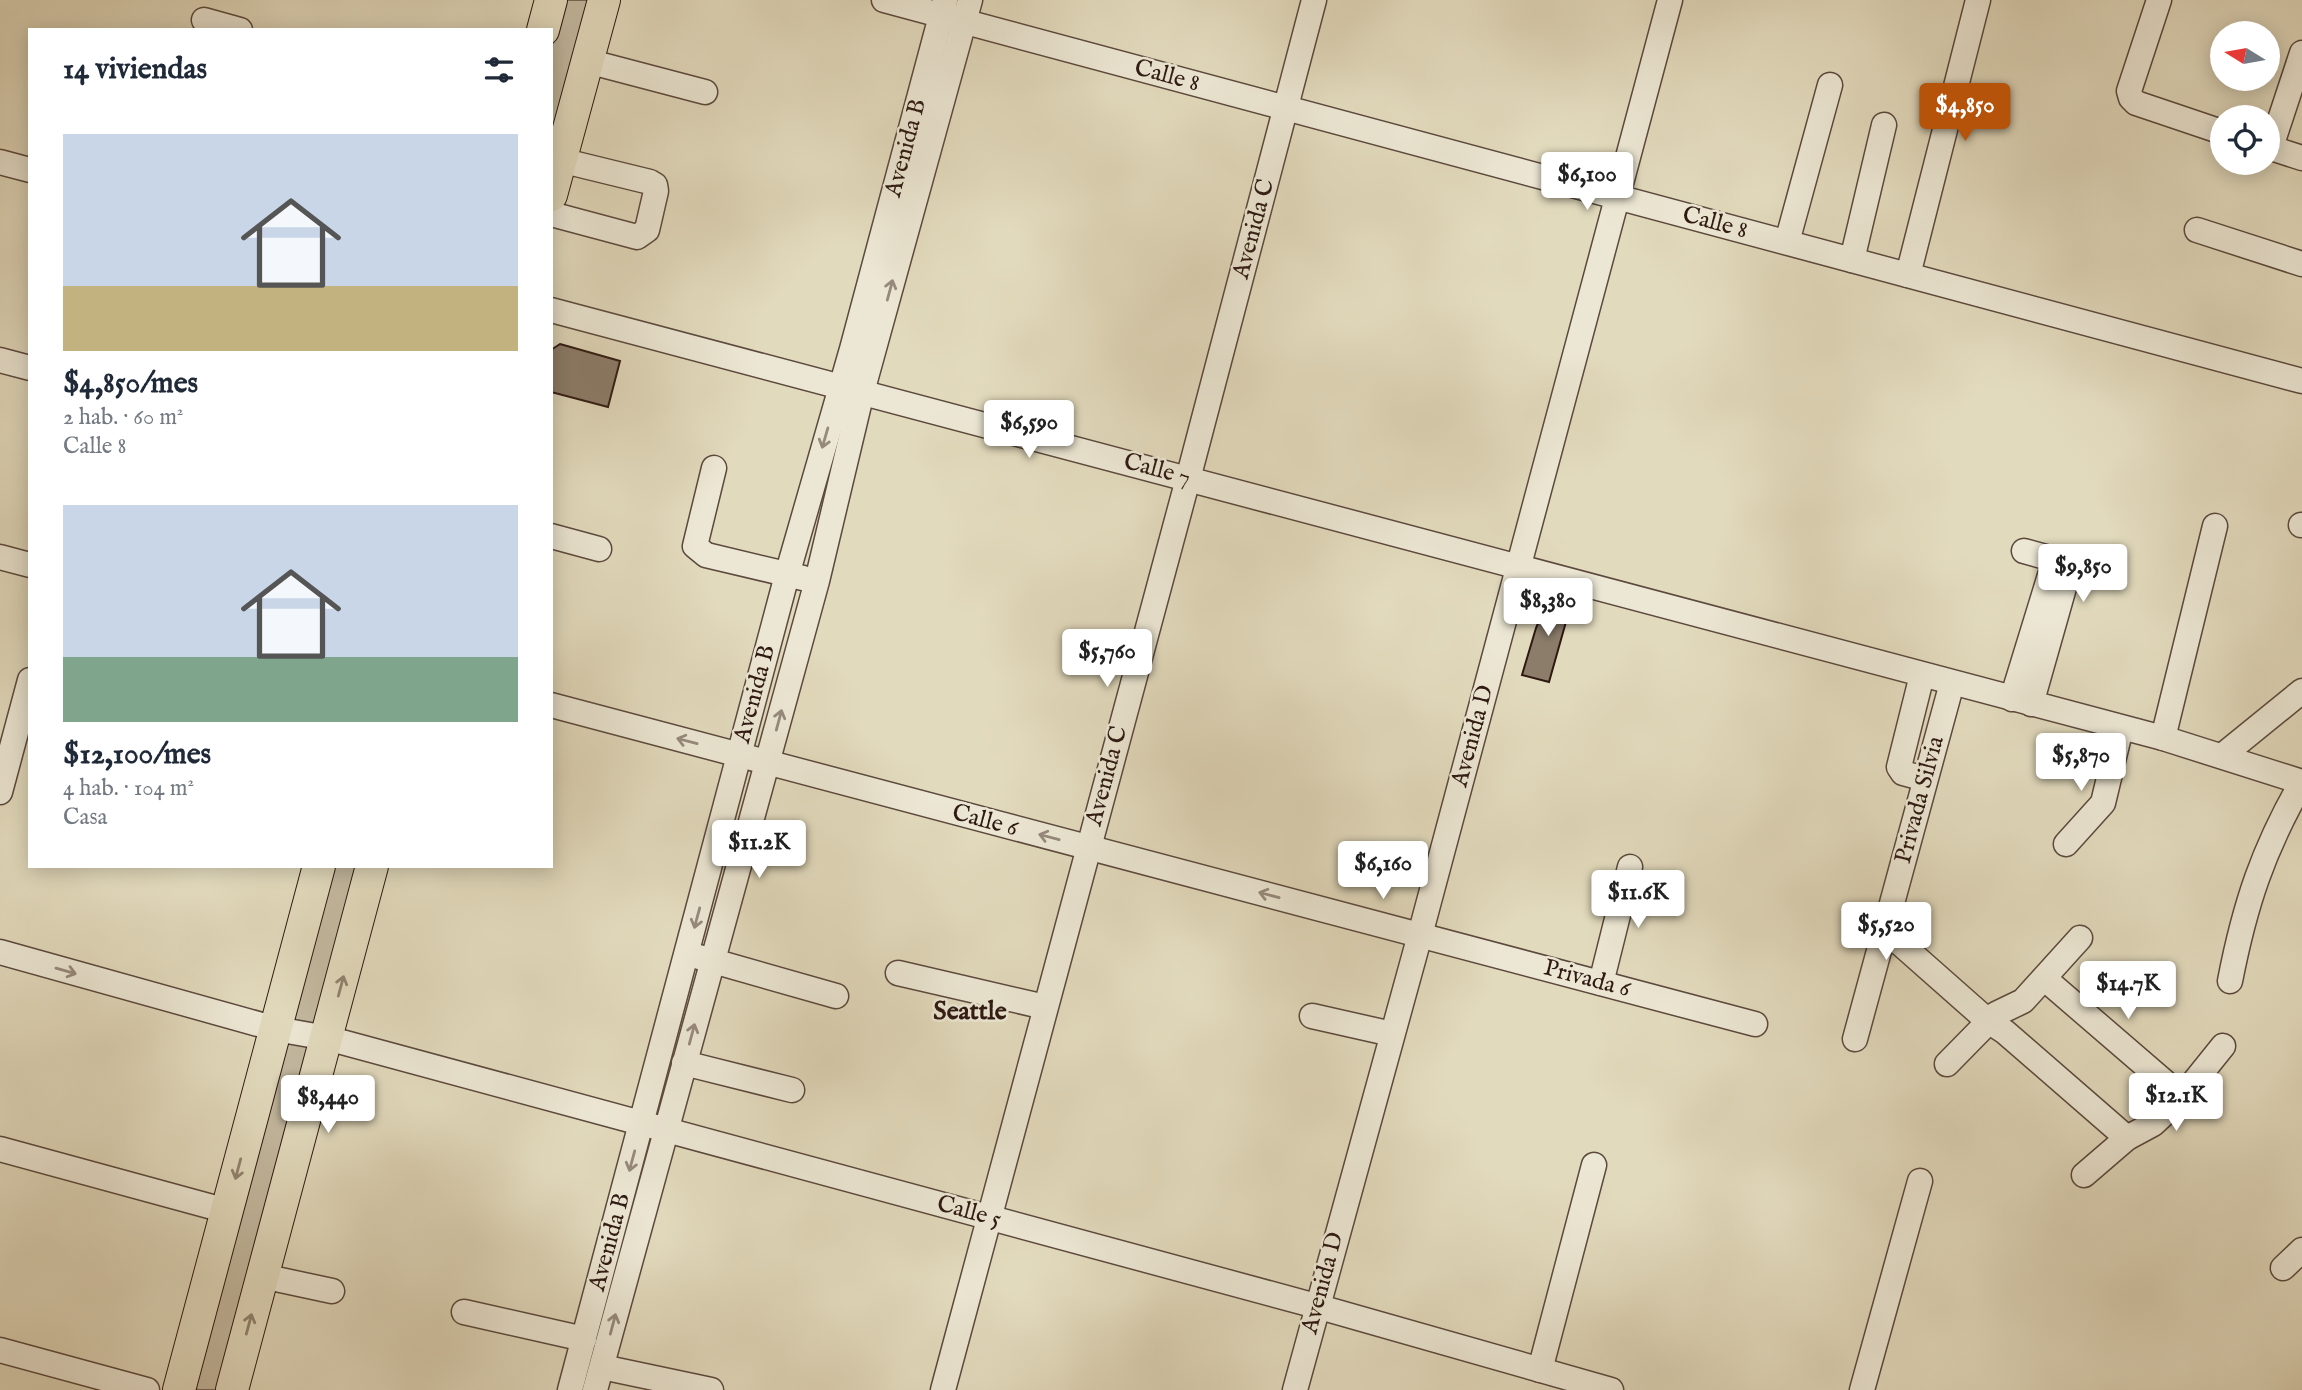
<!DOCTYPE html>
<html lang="es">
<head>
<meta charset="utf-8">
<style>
  body { margin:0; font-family:"IM FELL English",serif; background:#f6f6f7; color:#1f2937; height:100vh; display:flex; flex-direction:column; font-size:26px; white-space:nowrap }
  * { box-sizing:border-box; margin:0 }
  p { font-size:23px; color:#747a83 }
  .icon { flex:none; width:38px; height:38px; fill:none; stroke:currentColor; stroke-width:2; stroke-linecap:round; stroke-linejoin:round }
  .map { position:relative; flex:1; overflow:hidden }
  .panel { position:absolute; left:28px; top:28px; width:525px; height:840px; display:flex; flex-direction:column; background:#fff; border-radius:0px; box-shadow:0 4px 18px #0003 }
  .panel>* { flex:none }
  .needle { width:46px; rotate:281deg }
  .controls { position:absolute; left:2210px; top:21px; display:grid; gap:14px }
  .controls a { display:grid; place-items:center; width:70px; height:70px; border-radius:50%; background:#fff; box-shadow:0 4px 18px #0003; font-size:35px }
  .price { position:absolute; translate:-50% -60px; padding:0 16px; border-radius:7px; background:#fff; color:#222; font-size:23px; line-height:46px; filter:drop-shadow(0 2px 4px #0008) }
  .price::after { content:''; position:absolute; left:50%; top:42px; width:21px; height:16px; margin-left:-10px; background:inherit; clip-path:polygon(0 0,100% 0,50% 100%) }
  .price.current { background:#b45309; color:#fff }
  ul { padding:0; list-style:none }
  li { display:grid; align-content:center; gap:14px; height:371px; padding:0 35px }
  li span { display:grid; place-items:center; height:217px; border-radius:0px; color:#555 }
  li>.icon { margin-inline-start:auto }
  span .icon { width:126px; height:126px; fill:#fffc; stroke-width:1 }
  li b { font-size:30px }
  h2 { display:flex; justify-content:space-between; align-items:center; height:84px; padding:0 35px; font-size:30px }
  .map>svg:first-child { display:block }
  .green { fill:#c3b9a0; stroke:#786959; stroke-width:2 }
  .building { fill:#8c7d6b; stroke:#2e1912; stroke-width:2 }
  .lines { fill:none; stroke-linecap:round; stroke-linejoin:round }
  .minor-casing { stroke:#5b493d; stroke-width:27 }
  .major-casing { stroke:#2e1912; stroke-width:34 }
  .minor { stroke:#ece7d4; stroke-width:24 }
  .major { stroke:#e2dabd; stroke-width:32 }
  .oneway { stroke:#968a7d }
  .oneway2 { stroke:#918370 }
  .labels { text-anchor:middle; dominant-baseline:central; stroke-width:5; stroke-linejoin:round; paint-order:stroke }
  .street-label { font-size:24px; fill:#2e1912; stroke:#ece7d4 }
  .neighbourhood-label { font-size:26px; font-weight:bold; fill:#2e1912; stroke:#ece7d4 }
</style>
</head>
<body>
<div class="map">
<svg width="2302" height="1390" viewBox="0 0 2302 1390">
  <rect width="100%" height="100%" fill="#e2dabd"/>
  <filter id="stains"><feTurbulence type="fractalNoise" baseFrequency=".00286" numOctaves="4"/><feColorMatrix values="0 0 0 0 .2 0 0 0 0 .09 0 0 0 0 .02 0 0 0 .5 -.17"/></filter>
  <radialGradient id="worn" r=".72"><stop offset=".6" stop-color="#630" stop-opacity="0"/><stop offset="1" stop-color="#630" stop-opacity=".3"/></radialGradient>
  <g class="green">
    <path d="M555 0H602L551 190V30Z"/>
    <path d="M332 866H371L230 1390H197L193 1379Z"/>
  </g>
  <g class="building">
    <path d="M560 344 620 361 608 407 551 392V350Z"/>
    <path d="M1551 592 1573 597 1549 682 1522 675 1536 628Z"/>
  </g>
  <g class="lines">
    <defs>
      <g id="minor">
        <path d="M884 0 2302 381"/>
        <path d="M2159 0 2129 91 2131 98 2136 103 2222 132"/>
        <path d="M204 20 240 30"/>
        <path d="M587 61 705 92"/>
        <path d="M2268 147 2302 158"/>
        <path d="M2271 147 2302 53"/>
        <path d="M0 162 30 170"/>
        <path d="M551 214 637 237 647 230 656 191 655 185 650 182 560 160"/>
        <path d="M2197 230 2302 264"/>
        <path d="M1787 242 1830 85"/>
        <path d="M1852 260 1884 125"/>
        <path d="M1908 275 1978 0"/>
        <path d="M551 310 2163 738 2302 782"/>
        <path d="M0 360 30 368"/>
        <path d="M714 468 695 546 706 555 803 578"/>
        <path d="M2301 525H2302"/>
        <path d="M551 536 599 549"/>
        <path d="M2024 551 2097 571"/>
        <path d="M0 557 30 565"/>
        <path d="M1922 675 1899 767 1903 773 1925 779"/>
        <path d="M2012 699 2055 559"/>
        <path d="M2031 704 2071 563"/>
        <path d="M551 705 1755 1024"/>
        <path d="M2163 738 2215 526"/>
        <path d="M2222 756 2302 691"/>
        <path d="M0 792 30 680"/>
        <path d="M2066 844 2103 803 2121 728"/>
        <path d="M1885 930 1988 1021 2005 1032 2127 1138"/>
        <path d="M0 952 276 1029 327 1038 1316 1306 1611 1390"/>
        <path d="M699 957 836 996"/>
        <path d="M898 973 1045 1007"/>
        <path d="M2045 979 2182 1097"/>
        <path d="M2230 981C2245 904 2263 850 2302 782"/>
        <path d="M1601 983 1630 867"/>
        <path d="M1312 1016 1392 1034"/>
        <path d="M1855 1039 1952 683"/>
        <path d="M684 1063 792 1090"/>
        <path d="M1947 1064 1996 1014 2023 1001 2080 938"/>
        <path d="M0 1149 227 1211"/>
        <path d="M2084 1175 2127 1138 2153 1124 2182 1097 2223 1046"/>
        <path d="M2283 1268 2302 1250"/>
        <path d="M262 1276 332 1291"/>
        <path d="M464 1312 584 1339"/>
        <path d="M0 1350 147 1390"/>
        <path d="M602 1367 711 1390"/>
        <path d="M1540 1370 1594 1165"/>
        <path d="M570 1390 787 575 852 349 945 1"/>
        <path d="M595 1390 817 581 862 392 970 0"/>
        <path d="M943 1390 1188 479 1314 0"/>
        <path d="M1295 1390 1420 935 1670 0"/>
        <path d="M1862 1390 1920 1181"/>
      </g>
      <g id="major">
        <path d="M543 30 551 0"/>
        <path d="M551 195 604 0"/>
        <path d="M179 1390 319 866"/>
        <path d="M232 1390 372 866"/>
      </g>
    </defs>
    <use href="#minor" class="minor-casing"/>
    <use href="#major" class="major-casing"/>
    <use href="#minor" class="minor"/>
    <use href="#major" class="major"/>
  </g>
  <defs><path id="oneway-shaft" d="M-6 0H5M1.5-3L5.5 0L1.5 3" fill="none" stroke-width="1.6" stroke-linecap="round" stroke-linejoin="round" transform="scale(1.75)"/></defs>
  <g class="oneway">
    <use href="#oneway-shaft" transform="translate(890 290) rotate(-75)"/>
    <use href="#oneway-shaft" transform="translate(825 438) rotate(106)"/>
    <use href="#oneway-shaft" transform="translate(779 720) rotate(-75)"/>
    <use href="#oneway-shaft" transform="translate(687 741) rotate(-165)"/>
    <use href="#oneway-shaft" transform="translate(1049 837) rotate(-165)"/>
    <use href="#oneway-shaft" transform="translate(1269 895) rotate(-165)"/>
    <use href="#oneway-shaft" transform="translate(697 918) rotate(105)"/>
    <use href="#oneway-shaft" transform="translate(66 971) rotate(16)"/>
    <use href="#oneway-shaft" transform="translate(692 1034) rotate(-75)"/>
    <use href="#oneway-shaft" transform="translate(632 1161) rotate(105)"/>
    <use href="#oneway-shaft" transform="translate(613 1324) rotate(-75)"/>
  </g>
  <g class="oneway2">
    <use href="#oneway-shaft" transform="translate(341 986) rotate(-75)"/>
    <use href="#oneway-shaft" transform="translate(238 1169) rotate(105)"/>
    <use href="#oneway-shaft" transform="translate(249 1324) rotate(-75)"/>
  </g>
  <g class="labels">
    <g class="street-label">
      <text transform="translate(1167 76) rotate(15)">Calle 8</text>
      <text transform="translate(906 148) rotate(-75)">Avenida B</text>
      <text transform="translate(1715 223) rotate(15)">Calle 8</text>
      <text transform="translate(1254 229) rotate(-75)">Avenida C</text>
      <text transform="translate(1157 470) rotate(15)">Calle 7</text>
      <text transform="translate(755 694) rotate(-75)">Avenida B</text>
      <text transform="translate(1473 736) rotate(-75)">Avenida D</text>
      <text transform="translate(1107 776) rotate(-75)">Avenida C</text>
      <text transform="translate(1920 800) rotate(-75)">Privada Silvia</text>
      <text transform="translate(985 821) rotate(15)">Calle 6</text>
      <text transform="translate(1587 979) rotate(15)">Privada 6</text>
      <text transform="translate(969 1212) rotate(15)">Calle 5</text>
      <text transform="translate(610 1242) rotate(-75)">Avenida B</text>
      <text transform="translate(1323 1283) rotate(-75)">Avenida D</text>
    </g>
    <g class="neighbourhood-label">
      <text x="970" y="1011">Seattle</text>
    </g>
  </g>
  <rect width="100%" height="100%" filter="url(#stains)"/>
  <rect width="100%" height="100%" fill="url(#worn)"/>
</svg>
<div class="controls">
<a><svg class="needle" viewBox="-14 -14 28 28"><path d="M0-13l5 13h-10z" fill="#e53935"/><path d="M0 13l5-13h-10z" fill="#747a83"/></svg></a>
<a><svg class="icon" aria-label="locate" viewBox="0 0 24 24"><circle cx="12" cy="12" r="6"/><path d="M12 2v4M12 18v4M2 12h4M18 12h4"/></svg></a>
</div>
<b class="price current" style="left:1965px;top:143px">$4,850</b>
<b class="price" style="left:1587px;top:212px">$6,100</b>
<b class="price" style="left:1029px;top:460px">$6,590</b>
<b class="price" style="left:2083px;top:604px">$9,850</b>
<b class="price" style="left:1548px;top:638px">$8,380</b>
<b class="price" style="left:1107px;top:689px">$5,760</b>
<b class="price" style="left:2081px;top:793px">$5,870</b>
<b class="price" style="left:759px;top:880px">$11.2K</b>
<b class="price" style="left:1383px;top:901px">$6,160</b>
<b class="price" style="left:1638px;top:930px">$11.6K</b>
<b class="price" style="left:1886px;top:962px">$5,520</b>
<b class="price" style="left:2128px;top:1021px">$14.7K</b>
<b class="price" style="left:2176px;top:1133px">$12.1K</b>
<b class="price" style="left:328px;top:1135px">$8,440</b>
<section class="panel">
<h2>14 viviendas<svg class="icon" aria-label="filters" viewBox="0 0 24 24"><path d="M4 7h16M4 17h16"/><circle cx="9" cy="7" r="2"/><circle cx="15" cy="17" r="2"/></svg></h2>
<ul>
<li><span style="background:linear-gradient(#c9d6e8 70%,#c2b280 0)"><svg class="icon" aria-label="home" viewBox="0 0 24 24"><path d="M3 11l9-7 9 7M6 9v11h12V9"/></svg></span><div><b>$4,850/mes</b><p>2 hab. · 60 m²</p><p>Calle 8</p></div></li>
<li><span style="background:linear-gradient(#c9d6e8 70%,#7fa58c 0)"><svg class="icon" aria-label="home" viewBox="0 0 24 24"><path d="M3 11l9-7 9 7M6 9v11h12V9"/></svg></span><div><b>$12,100/mes</b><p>4 hab. · 104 m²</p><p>Casa</p></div></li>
</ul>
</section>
</div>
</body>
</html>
